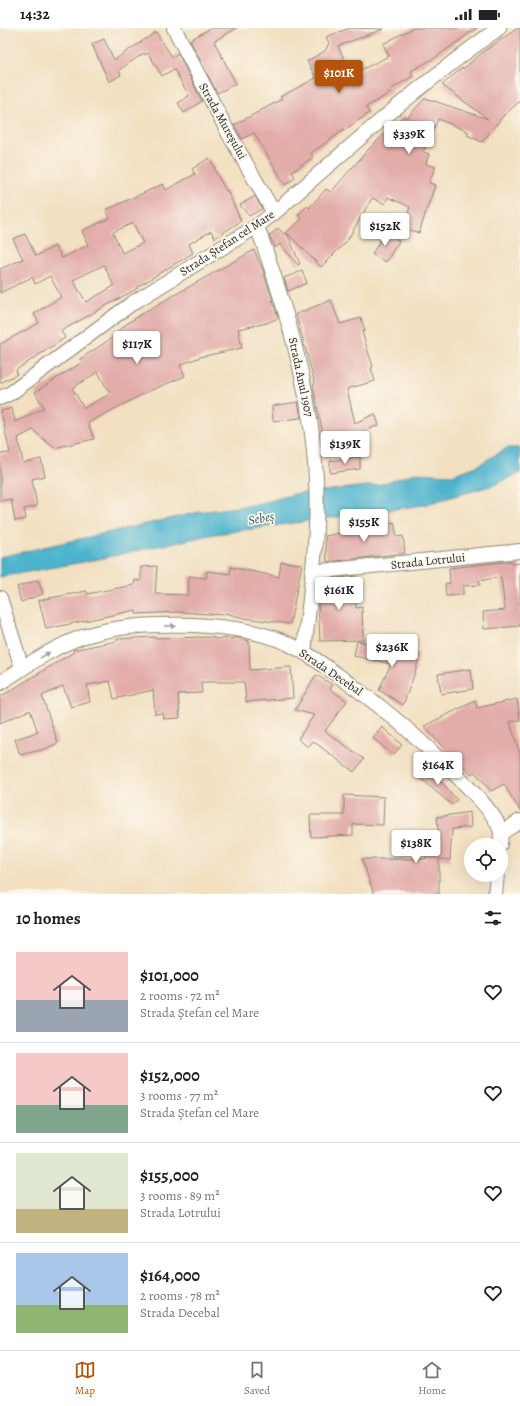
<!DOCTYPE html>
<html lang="en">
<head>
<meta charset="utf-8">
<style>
  body { margin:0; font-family:Alegreya,serif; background:#f2f2f2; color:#222; height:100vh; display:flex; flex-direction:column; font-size:15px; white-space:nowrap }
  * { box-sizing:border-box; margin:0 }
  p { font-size:13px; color:#767676 }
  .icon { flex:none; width:22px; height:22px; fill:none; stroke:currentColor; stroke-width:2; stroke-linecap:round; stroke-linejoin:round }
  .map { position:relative; height:866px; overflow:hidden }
  .sheet { display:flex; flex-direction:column; background:#fff; flex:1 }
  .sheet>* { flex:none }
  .tools { position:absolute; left:464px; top:810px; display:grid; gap:8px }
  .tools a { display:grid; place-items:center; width:44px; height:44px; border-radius:50%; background:#fff; box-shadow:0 4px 16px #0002; font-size:20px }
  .price { position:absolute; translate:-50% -34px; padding:0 9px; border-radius:4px; background:#fff; color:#222; font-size:13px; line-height:26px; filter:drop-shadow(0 1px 2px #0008) }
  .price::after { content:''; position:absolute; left:50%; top:24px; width:12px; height:9px; margin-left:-6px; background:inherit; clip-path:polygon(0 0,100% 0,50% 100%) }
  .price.selected { background:#b45309; color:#fff }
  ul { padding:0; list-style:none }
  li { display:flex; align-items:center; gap:12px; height:100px; padding:0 16px }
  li+li { border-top:1px solid #e0e0e0 }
  li span { display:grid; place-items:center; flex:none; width:112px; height:80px; border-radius:0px; color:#555 }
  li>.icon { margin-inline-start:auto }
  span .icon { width:48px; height:48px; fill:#fffc; stroke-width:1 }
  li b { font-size:17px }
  h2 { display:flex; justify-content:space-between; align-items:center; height:48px; padding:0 16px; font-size:17px }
  .status { display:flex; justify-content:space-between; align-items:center; height:28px; padding:0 20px; background:#fff; direction:ltr }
  .status svg { height:11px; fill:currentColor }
  .menu { display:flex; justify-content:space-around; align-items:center; height:56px; border-top:1px solid #e0e0e0; background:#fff; font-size:11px; color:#767676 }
  .menu a { display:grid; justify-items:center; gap:2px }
  .menu .selected { color:#b45309 }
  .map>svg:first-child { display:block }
  .water { fill:#4eb4cd; stroke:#3c707c }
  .building { fill:#e2aca9; fill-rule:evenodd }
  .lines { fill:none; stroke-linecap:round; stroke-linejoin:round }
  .street-casing { stroke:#8e8676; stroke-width:16 }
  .street { stroke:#fff; stroke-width:14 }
  .oneway { fill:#a0a0a0 }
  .labels { text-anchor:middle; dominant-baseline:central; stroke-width:3.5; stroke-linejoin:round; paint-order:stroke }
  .street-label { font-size:12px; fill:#2b2b2b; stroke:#fbf7ec }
  .water-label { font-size:13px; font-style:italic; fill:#375b64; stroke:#fbf7ec }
</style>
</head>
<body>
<div class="status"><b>14:32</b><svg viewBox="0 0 49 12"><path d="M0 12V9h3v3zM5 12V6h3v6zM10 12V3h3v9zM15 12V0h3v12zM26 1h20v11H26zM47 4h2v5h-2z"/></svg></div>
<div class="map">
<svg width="520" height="866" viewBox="0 0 520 866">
  <rect width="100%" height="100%" fill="#fbf7ec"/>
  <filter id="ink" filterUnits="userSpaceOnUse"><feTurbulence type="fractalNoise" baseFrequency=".025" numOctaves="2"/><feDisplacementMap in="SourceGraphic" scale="8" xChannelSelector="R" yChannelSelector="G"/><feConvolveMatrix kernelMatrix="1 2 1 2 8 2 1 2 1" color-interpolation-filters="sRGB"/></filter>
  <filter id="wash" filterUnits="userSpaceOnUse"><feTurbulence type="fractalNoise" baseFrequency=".012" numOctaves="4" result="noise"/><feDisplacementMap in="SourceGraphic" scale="16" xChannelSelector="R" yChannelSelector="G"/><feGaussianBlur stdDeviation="0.9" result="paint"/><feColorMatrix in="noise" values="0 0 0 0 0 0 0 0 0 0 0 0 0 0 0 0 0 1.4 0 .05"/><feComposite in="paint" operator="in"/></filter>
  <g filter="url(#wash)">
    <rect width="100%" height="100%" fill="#f2e0c1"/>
    <path class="water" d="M507 420H520V445L494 457 423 477 215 506 89 533 0 549V529L199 484 259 476 294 466 377 457 416 445 452 447 477 438Z"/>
    <g id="blocks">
      <g class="building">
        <path d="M211 0H237L214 13 236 56 217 65 190 12Z"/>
        <path d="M350 0 384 1 338 18 351 47 389 28 383 16 413 0H477L436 29 411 43 413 48 391 61 392 64 366 79 369 85 311 125 313 129 292 144 295 150 285 157 254 105 242 111 234 97 282 71 280 69 316 50 307 33 325 23 329 15 326 9Z"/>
        <path d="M518 0H520V73L504 87 482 114 467 107 469 104 438 91 423 124 429 126 426 136 435 139 429 155 435 157 419 205 403 200 410 179 388 169 385 176 372 170 347 213 321 239 287 205 300 236 298 237 280 216 276 220 269 208 278 200 284 206 302 191 298 187 307 178 309 180 326 161 331 164 366 124 385 105 387 107 403 88 407 90 425 70 488 91 442 57 462 40 463 41 484 23Z"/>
        <path d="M156 4 172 29 178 25 202 73 184 85 178 75 189 68 174 41 162 48 148 25 145 27 144 25 119 42 121 47 109 54 92 16 104 11 114 32Z"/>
        <path d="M209 130 215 140 214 141 226 163 227 162 241 193 215 210 211 203 189 216 193 225 137 259 138 260 61 303 65 310 16 342 17 346 0 355V316L39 295 34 286 61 269 50 248 35 256 32 249 0 265V241L23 231 13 211 25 206 36 228 55 218 62 230 88 217 82 203 110 190 106 182 163 156 166 162 195 146 192 141ZM133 195 143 215 122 225 113 204ZM104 237 114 258 86 274 73 252Z"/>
        <path d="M255 168 262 181 249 188 240 177Z"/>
        <path d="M385 204 399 213 386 234 372 226Z"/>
        <path d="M254 222 263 242 278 290 267 295 238 301 242 320 200 329 180 337 185 348 147 364 88 395 94 411 54 420 33 402 18 410 23 435 41 431 45 448 32 451 37 478 24 481 26 491 15 493 11 471 0 473V426L10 425 1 383 12 380 15 394 44 380 35 364 81 335 80 331 109 312 125 297 146 283ZM98 344 110 366 84 380 72 360Z"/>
        <path d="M302 243 307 255 288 263 284 250Z"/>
        <path d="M331 272 340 296 361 290 365 303 362 304 373 339 371 340 375 353 347 361 355 395 375 386 379 397 334 415 332 411 324 412 313 357 315 356 296 286Z"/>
        <path d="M298 374 301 390 273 393 272 378Z"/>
        <path d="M360 429V441L330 445V433Z"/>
        <path d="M394 494 397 509 403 508 405 525 327 534 325 508Z"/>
        <path d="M512 533V536L520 535V598L484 601 483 584 505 582 501 549 479 553 480 557 463 558V567L446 568 445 556 450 555 449 540Z"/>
        <path d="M281 534 302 536 290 596 244 590 225 585 224 587 180 584 136 586V582L46 601 39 572 87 563V566L134 557 135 552 141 553V539L157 538 155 566 188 567 189 548 206 550 207 543 230 546 231 539 279 549Z"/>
        <path d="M355 548 356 580 362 579 363 612 320 613 318 571 321 552Z"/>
        <path d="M38 552 43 566 21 574 17 559Z"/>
        <path d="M154 609V610L214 609V611L238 610 249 613 250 642 291 639 293 670 246 674 244 654H201L202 665 178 666 180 690 164 691 163 685 155 686 153 662 114 671 110 653 87 657 90 674 71 679 63 658 42 668 58 715 45 721 20 727 15 711 38 704 30 682 0 695V669L74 624 73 622 117 613V611Z"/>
        <path d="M357 613 419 626 416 642 403 677 379 662 391 636 354 628Z"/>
        <path d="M471 641 473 661 441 666 438 646Z"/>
        <path d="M316 647 333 657 330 661 347 673 325 703 364 731 354 744 313 713 308 719 298 711 314 687 295 682Z"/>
        <path d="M517 671 520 692 510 694 520 726V783L504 756 491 763 475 744 470 746 459 733 456 734 424 698 475 673 477 680Z"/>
        <path d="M382 699 402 717 393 727 373 710Z"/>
        <path d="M429 740 457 772 452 777 419 749Z"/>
        <path d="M344 767 384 769 383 797 353 796V807L311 809 310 787H344Z"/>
        <path d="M470 784 471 799 452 801 450 832 439 831V866H374L362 831H426L427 813H439L437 789Z"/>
      </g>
    </g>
  </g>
  <g filter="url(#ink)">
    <use href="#blocks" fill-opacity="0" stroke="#8e8676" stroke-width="1"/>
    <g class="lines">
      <defs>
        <g id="street">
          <path d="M174 0 229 106 274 185"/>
          <path d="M257 198C286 280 312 364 316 451 319 508 310 567 304 624"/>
          <path d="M0 370 11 365 131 276 257 198 274 185C347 121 420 56 499 0"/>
          <path d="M312 544 520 523"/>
          <path d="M0 570 22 640"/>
          <path d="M0 655C26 638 53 619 82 609 133 591 232 593 282 613 302 621 319 634 336 646 373 672 407 699 439 731 455 747 497 783 501 805 501 809 500 813 500 817"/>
          <path d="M501 805 520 793"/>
          <path d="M495 866 497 847"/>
        </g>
      </defs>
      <use href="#street" class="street-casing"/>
      <use href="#street" class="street"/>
    </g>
    <defs><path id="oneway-solid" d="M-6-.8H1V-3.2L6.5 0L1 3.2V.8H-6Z"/></defs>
    <g class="oneway">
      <use href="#oneway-solid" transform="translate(170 598) rotate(-1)"/>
      <use href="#oneway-solid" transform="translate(45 627) rotate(-31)"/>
    </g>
  </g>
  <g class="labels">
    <g class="street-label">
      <text transform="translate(223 93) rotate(61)">Strada Mureșului</text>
      <text transform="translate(227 215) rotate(-33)">Strada Ștefan cel Mare</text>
      <text transform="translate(301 349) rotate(78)">Strada Anul 1907</text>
      <text transform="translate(428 533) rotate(-6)">Strada Lotrului</text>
      <text transform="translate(331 644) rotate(34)">Strada Decebal</text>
    </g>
    <g class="water-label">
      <text transform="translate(261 490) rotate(-10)">Sebeș</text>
    </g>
  </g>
</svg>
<div class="tools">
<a><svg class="icon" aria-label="locate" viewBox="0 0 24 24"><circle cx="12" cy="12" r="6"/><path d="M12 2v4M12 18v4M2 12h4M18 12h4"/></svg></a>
</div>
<b class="price selected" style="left:339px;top:66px">$101K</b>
<b class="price" style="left:409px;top:127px">$339K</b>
<b class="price" style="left:385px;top:219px">$152K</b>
<b class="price" style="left:137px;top:337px">$117K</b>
<b class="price" style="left:345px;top:437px">$139K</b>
<b class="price" style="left:364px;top:515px">$155K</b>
<b class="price" style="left:339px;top:583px">$161K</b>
<b class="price" style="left:392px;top:640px">$236K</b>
<b class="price" style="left:438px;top:758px">$164K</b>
<b class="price" style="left:416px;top:836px">$138K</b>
</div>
<section class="sheet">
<h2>10 homes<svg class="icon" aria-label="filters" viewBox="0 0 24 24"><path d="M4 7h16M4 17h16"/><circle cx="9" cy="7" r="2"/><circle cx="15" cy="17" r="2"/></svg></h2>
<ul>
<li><span style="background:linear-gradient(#f6c9c9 60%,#9aa5b1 0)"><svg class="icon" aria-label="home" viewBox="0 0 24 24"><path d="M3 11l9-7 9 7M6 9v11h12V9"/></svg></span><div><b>$101,000</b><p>2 rooms · 72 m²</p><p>Strada Ștefan cel Mare</p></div><svg class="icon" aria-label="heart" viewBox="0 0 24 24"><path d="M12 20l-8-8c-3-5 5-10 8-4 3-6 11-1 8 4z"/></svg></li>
<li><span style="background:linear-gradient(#f6c9c9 65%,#7fa58c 0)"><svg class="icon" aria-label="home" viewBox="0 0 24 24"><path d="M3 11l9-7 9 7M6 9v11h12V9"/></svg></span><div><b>$152,000</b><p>3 rooms · 77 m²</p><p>Strada Ștefan cel Mare</p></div><svg class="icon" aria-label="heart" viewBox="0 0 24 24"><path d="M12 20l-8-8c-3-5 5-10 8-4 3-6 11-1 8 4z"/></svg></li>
<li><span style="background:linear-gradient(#dfe7d0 70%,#c2b280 0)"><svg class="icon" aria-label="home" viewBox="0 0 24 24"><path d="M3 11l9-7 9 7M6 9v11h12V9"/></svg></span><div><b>$155,000</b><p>3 rooms · 89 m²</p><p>Strada Lotrului</p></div><svg class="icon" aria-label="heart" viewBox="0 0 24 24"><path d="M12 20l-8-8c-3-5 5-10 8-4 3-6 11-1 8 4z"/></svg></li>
<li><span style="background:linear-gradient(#a9c7e8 65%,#8fb573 0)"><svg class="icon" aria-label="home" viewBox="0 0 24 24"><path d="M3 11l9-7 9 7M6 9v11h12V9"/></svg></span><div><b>$164,000</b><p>2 rooms · 78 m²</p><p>Strada Decebal</p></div><svg class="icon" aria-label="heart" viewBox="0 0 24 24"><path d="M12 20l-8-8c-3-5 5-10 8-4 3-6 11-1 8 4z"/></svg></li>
</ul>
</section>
<nav class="menu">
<a class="selected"><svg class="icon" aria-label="map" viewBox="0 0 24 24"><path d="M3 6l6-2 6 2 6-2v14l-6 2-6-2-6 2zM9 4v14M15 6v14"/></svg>Map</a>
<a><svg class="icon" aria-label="saved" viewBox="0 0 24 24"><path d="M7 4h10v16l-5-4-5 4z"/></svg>Saved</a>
<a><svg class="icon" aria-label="home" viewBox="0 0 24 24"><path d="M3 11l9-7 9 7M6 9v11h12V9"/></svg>Home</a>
</nav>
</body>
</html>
